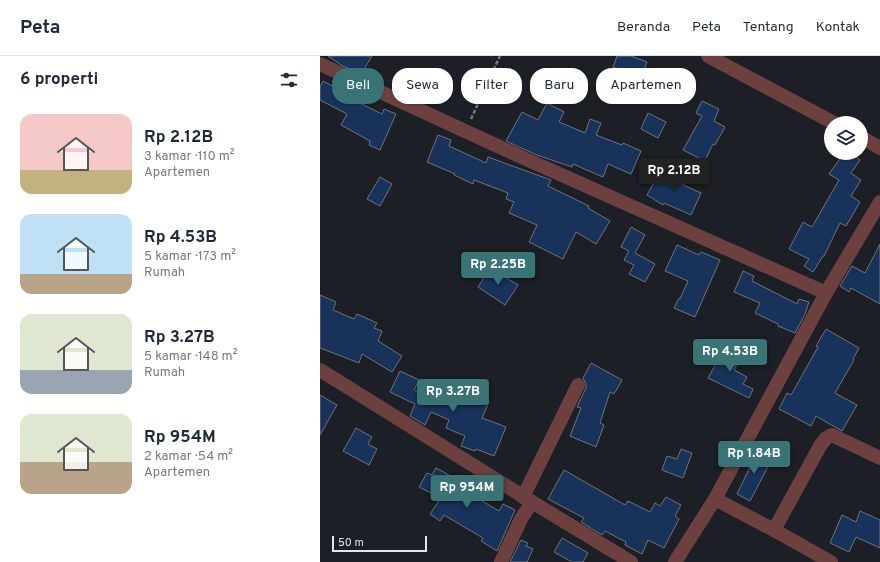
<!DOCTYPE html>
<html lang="id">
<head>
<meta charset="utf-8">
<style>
  body { margin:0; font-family:Overpass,sans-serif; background:#f6f6f7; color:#1f2937; height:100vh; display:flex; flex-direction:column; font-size:15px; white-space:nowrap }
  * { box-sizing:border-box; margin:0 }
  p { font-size:13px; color:#747a83 }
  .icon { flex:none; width:22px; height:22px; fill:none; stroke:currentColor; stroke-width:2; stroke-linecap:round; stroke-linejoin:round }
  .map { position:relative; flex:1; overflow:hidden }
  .details { display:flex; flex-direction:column; background:#fff; width:320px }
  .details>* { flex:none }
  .guide { position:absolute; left:12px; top:12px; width:380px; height:36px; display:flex; gap:8px }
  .buttons { position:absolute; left:504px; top:60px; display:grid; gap:8px }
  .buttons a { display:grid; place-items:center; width:44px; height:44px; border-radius:50%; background:#fff; box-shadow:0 1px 3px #0004; font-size:20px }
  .scale { position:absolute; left:12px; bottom:10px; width:95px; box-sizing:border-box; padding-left:4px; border:2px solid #e2e5e9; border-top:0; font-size:11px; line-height:14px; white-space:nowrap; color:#e2e5e9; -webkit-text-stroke:3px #1c1f25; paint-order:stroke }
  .price { position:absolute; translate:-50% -34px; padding:0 9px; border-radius:4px; background:#397375; color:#fff; font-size:13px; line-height:26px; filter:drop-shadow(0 1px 2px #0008) }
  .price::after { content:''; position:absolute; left:50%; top:24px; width:12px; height:9px; margin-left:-6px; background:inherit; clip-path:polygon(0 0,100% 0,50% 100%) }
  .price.active { background:#222; color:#fff }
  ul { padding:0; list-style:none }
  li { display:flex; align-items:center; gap:12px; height:100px; padding:0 20px }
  li span { display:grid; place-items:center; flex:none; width:112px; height:80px; border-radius:12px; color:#555 }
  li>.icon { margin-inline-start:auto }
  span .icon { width:48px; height:48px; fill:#fffc; stroke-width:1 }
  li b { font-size:17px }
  h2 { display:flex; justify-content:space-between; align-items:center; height:48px; padding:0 20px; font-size:17px }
  .chip { padding:0 14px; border-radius:16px; background:#fff; box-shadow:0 1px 3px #0004; font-size:14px; line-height:36px }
  .chip.active { background:#397375; color:#fff }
  header { display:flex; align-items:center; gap:24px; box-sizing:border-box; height:56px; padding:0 20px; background:#fff; border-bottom:1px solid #e0e1e3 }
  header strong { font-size:19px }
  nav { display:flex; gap:22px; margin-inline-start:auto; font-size:14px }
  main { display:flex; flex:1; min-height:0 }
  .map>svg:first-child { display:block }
  .building { fill:#19325a; stroke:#6e737a }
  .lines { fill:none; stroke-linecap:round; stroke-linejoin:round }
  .path { stroke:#76797f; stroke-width:2.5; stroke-dasharray:4 2; stroke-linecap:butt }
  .street { stroke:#6c403f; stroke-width:14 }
</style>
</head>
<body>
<header>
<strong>Peta</strong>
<nav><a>Beranda</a><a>Peta</a><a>Tentang</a><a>Kontak</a></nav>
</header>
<main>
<section class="details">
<h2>6 properti<svg class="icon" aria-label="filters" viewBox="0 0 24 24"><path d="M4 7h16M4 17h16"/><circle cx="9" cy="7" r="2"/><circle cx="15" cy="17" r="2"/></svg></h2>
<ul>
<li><span style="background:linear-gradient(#f6c9c9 70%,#c2b280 0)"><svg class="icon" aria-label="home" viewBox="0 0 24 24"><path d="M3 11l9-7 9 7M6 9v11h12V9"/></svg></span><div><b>Rp 2.12B</b><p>3 kamar · 110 m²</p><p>Apartemen</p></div></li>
<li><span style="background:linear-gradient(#bfe0f5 75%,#b9a48a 0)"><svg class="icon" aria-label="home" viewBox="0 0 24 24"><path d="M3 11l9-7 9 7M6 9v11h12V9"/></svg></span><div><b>Rp 4.53B</b><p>5 kamar · 173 m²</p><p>Rumah</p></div></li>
<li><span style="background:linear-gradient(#dfe7d0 70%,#9aa5b1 0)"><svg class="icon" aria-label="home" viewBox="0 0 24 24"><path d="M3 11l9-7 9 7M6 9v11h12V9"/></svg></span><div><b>Rp 3.27B</b><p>5 kamar · 148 m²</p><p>Rumah</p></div></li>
<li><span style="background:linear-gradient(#dfe7d0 60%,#b9a48a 0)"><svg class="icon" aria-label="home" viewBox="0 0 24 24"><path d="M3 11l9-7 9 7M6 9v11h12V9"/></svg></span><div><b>Rp 954M</b><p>2 kamar · 54 m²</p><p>Apartemen</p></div></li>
</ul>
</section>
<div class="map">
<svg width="560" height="506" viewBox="0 0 560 506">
  <rect width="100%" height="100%" fill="#1c1f25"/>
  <g class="building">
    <path d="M8 0H52L41 18 21 9Z"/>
    <path d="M297 0H311L327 6 321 21 293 11Z"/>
    <path d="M3 25 22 35 21 38 62 58 64 53 76 58 60 94 49 89 50 85 21 69 27 58 0 44V31Z"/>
    <path d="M382 45 399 53 394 65 405 71 395 89 393 88 385 105 363 94 382 60 376 57Z"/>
    <path d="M227 47 244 56 239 66 265 77 270 63 281 67 276 79 302 89 303 87 321 95 311 118 288 108 283 121 253 108 252 111 217 99 186 85 202 56 218 64Z"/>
    <path d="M328 57 346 66 338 82 321 73Z"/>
    <path d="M118 79 131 84 129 90 166 107 168 101 231 124 228 130 269 150 268 152 290 165 276 188 256 176 243 203 209 186 217 169 189 157 194 146 186 143 188 137 154 124 153 128 134 119 135 118 107 106Z"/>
    <path d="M524 97H530L540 104 531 117 541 124 531 140 540 146 526 170 520 167 504 200H503L493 216 484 210 489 203 469 193 483 166 492 171 519 124 509 118Z"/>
    <path d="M343 111 366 124 363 129 381 137 371 159 344 147 343 149 327 139Z"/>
    <path d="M60 121 72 128 60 150 47 143Z"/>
    <path d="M311 171 325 179 315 197 335 208 325 226 309 218 314 209 304 204 309 195 301 191Z"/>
    <path d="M560 188V248L531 232 529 236 520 230 532 210 545 217Z"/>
    <path d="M357 189 379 199 381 196 400 204 375 261 354 252 359 242 360 243 368 225 345 215Z"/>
    <path d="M170 212 198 229 185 249 158 231Z"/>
    <path d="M423 215 434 220 432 225 477 248 479 243 489 246 485 258 475 277 458 270V268L435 257 440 247 414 236Z"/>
    <path d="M0 239 16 246 13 254 34 263 37 258 57 267 54 272 62 275 58 285 82 300 72 316 42 298 39 307 0 292Z"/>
    <path d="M506 273 539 292 533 303 534 304 515 337 537 349 522 375 496 360 491 370 459 353 467 337 471 339 498 291 496 290Z"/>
    <path d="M409 291 422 298 414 314 427 321 423 328 433 333 429 342 388 322 401 299 404 300Z"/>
    <path d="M271 307 302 324 294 338 290 336 280 367 284 369 276 391 250 380 261 352 257 351 266 332V328L263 322Z"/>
    <path d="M80 315 99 324 94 334 114 344 123 325 169 346 162 362 186 371 174 400 156 393 155 395 141 390 145 380 126 372 129 364 111 356 105 369 90 360 95 348 70 336Z"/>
    <path d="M0 339 17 349 0 379Z"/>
    <path d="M36 372 52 381 48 388 57 393 49 409 23 395Z"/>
    <path d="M361 393 372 397 363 422 342 414 347 400 357 403Z"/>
    <path d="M431 394 451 405 430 445 417 438 431 409 425 406Z"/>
    <path d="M116 412 129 419 128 421 143 431 142 433 179 455 183 448 195 454 177 495 161 485 163 482 124 459 120 465 110 458 121 442 99 431 107 417 112 419Z"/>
    <path d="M244 414 305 449 308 445 330 456 335 447 340 450 346 441 361 449 355 460 359 463 344 492 328 484 322 498 305 489 306 486 285 475 282 479 261 466 264 462 228 443Z"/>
    <path d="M540 455 560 464V492L536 481 529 496 510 487 522 459 536 466Z"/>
    <path d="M242 482 268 497 263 506H252L234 496Z"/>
    <path d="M201 484 208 487 206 490 213 493 207 506H190Z"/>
  </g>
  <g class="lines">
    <path class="path" d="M151 63 180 0"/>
    <g class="street">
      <path d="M388 0 514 67"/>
      <path d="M0 8 208 104 506 237 560 146"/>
      <path d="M541 81 560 92"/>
      <path d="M0 314 212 446 311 506"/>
      <path d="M203 441 258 329"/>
      <path d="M395 443 454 474 511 506"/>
      <path d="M454 474 500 390 506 382 512 379 560 402"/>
      <path d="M181 506 201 463 212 446"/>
      <path d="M355 506 395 443 506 237"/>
    </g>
  </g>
</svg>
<div class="buttons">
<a><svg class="icon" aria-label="layers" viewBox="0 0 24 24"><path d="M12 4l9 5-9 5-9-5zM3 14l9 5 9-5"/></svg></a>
</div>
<div class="scale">50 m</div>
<b class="price active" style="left:354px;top:136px">Rp 2.12B</b>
<b class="price" style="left:178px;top:230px">Rp 2.25B</b>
<b class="price" style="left:410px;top:317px">Rp 4.53B</b>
<b class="price" style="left:133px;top:357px">Rp 3.27B</b>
<b class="price" style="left:434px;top:419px">Rp 1.84B</b>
<b class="price" style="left:147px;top:453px">Rp 954M</b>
<div class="guide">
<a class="chip active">Beli</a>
<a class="chip">Sewa</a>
<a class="chip">Filter</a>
<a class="chip">Baru</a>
<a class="chip">Apartemen</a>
</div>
</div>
</main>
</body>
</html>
